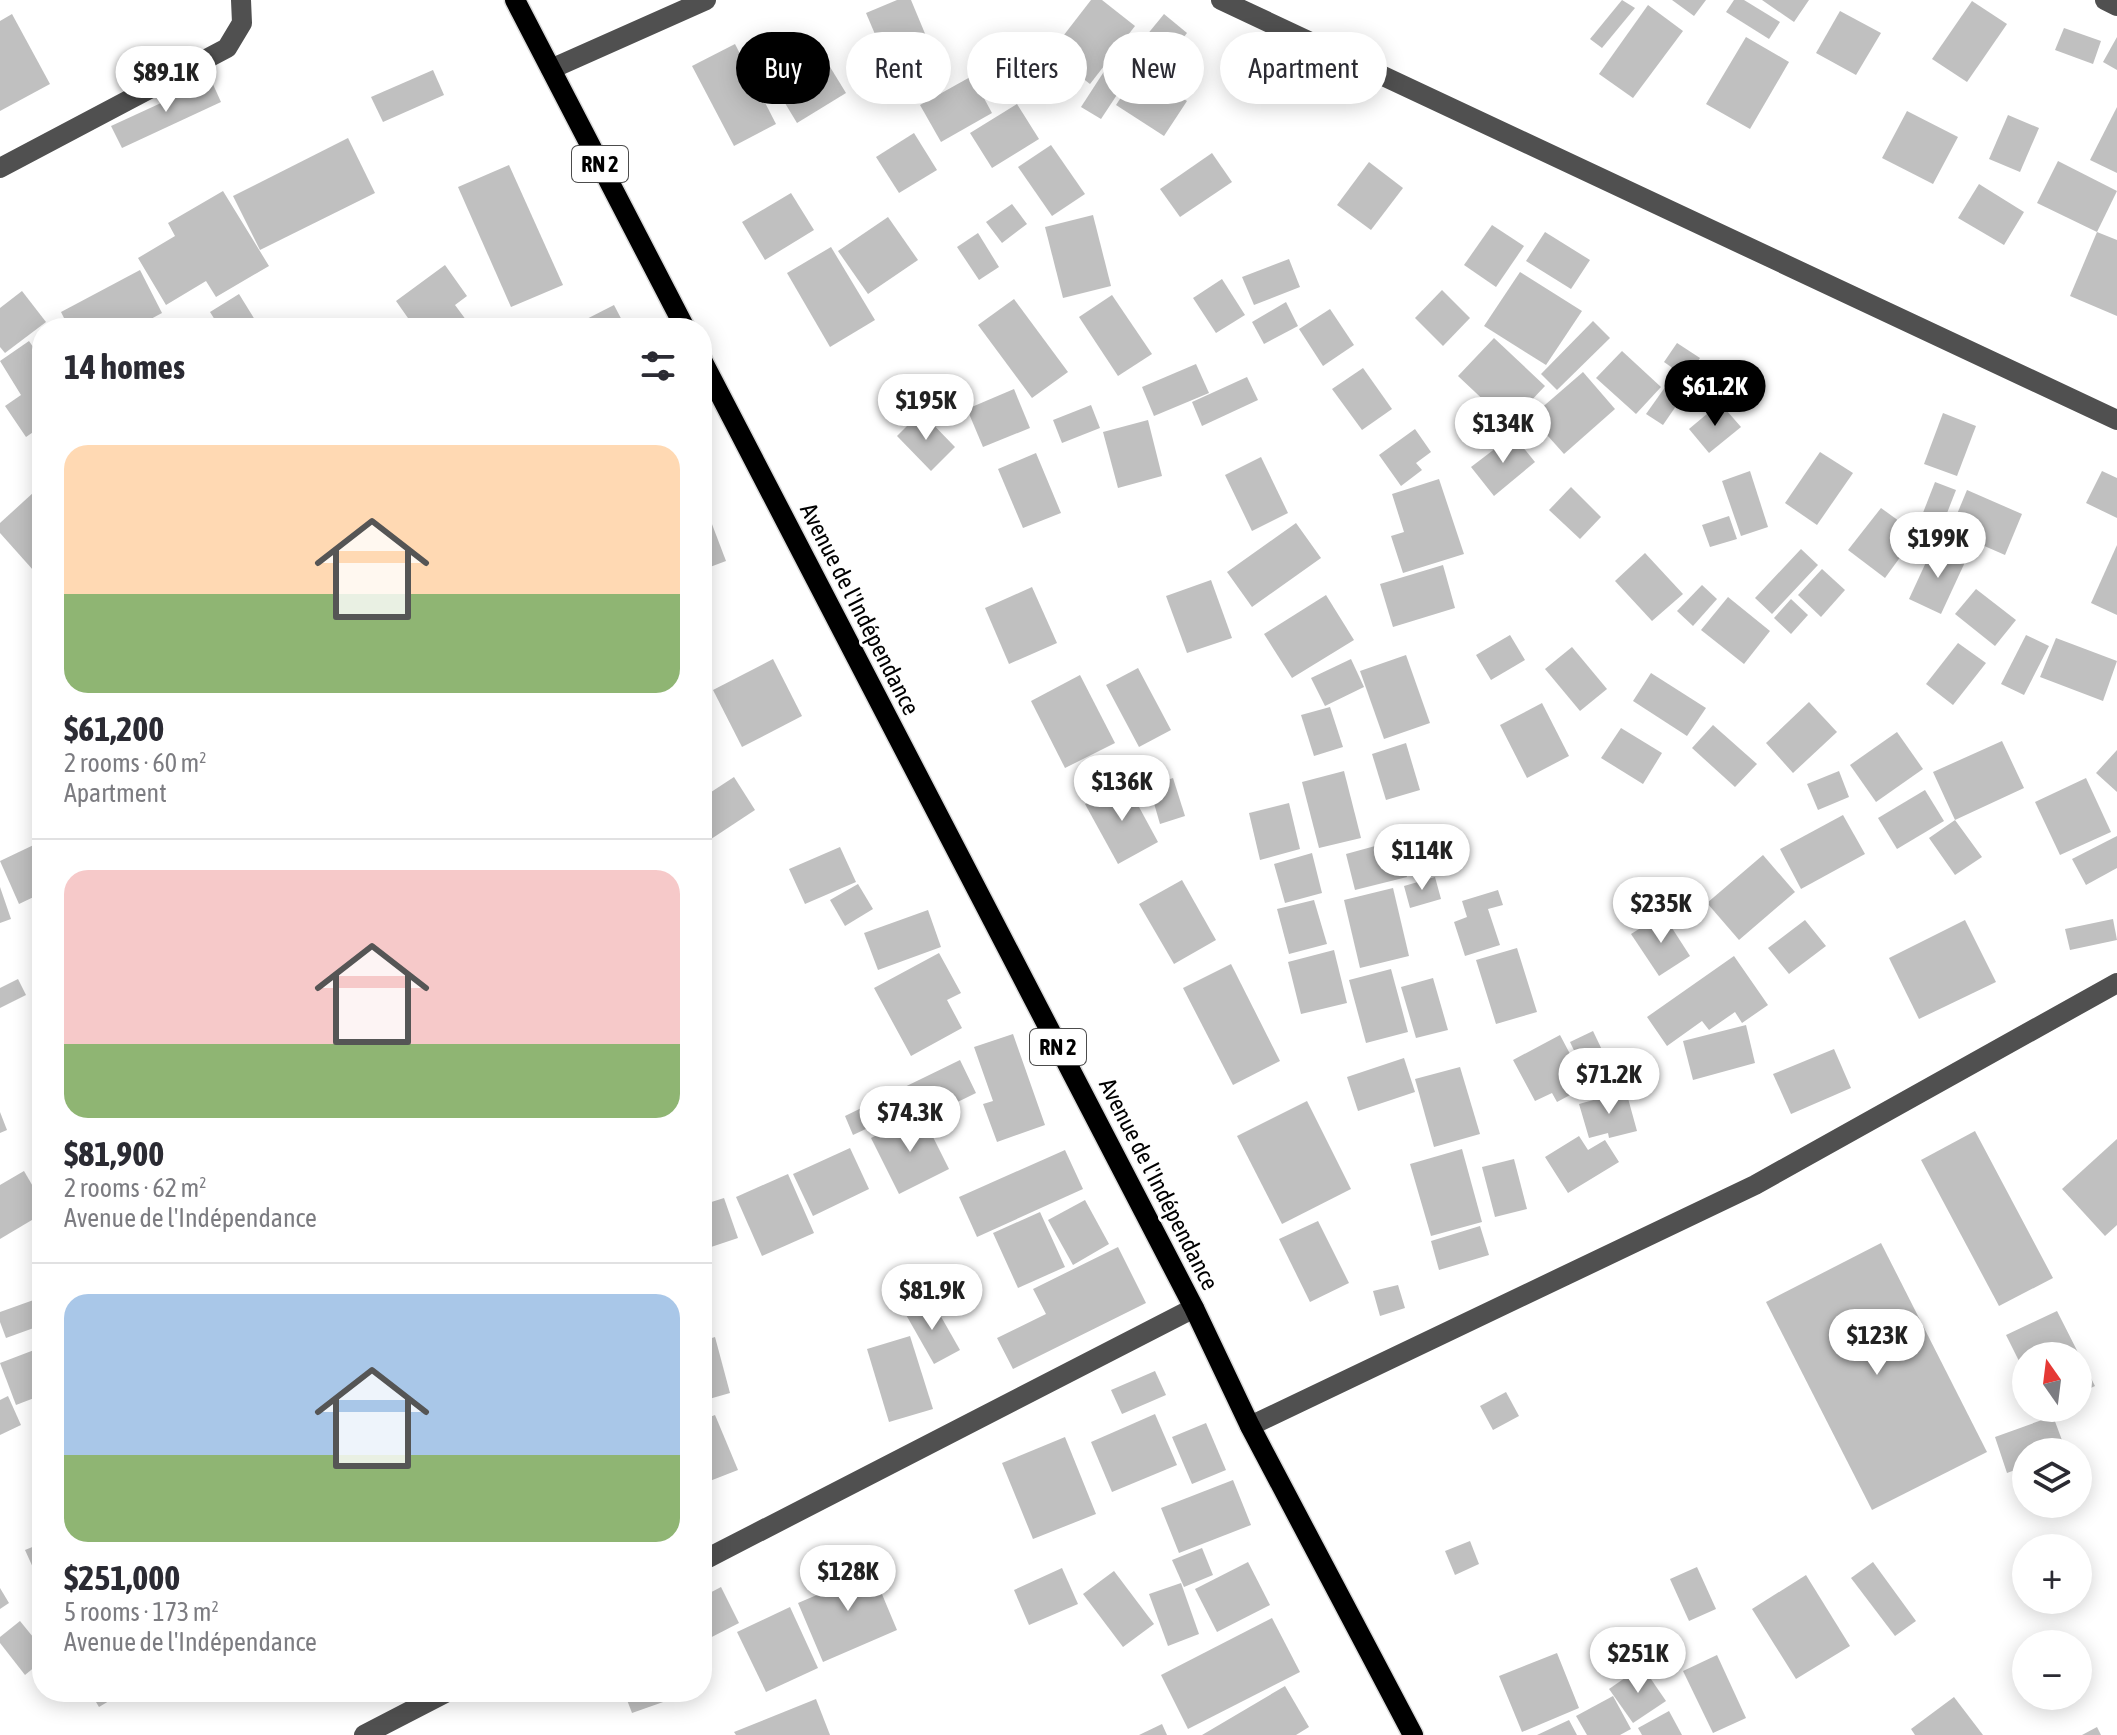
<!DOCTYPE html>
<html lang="en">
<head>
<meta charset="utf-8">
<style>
  body { margin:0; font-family:"Asap Condensed",sans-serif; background:#f7f7f7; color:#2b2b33; height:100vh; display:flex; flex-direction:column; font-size:30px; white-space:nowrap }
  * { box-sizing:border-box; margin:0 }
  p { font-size:26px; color:#7c7c81 }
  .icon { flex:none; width:44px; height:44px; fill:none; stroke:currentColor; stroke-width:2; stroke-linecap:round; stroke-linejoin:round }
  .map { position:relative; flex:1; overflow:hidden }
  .sheet { position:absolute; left:32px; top:318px; width:680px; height:1384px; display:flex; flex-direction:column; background:#fff; border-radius:32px; box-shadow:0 4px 20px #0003 }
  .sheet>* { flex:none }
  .guide { position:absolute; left:736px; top:32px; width:760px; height:72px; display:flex; gap:16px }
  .needle { width:52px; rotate:346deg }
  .controls { position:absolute; left:2012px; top:1342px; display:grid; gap:16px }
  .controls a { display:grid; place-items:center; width:80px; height:80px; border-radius:50%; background:#fff; box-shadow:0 4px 20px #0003; font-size:40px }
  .price { position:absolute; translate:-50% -68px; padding:0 18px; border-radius:28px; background:#fff; color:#222; font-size:26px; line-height:52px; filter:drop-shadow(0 2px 4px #0008) }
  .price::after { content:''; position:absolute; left:50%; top:48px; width:24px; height:18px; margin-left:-12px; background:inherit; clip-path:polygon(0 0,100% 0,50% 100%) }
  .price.on { background:#000; color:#fff }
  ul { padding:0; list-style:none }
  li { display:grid; align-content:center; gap:16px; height:424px; padding:0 32px }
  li+li { border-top:2px solid #e1e1e2 }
  li span { display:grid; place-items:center; height:248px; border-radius:24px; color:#555 }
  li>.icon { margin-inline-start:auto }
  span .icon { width:144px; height:144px; fill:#fffc; stroke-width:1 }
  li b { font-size:34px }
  h2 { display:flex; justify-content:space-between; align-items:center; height:96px; padding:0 32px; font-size:34px }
  .pill { padding:0 28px; border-radius:36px; background:#fff; box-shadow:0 4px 20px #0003; font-size:28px; line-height:72px }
  .pill.on { background:#000; color:#fff }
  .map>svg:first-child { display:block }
  .building { fill:#c0c0c0 }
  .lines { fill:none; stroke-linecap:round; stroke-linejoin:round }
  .major-casing { stroke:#dbdbdb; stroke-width:23 }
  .minor { stroke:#505050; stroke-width:20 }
  .major { stroke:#000; stroke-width:20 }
  .labels { text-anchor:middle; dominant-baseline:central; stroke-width:6; stroke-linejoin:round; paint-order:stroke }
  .shield { fill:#fff; stroke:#4c4c4c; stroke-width:2 }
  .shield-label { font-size:22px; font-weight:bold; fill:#000 }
  .street-label { font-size:24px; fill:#000; stroke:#fff }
</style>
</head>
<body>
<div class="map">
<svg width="2117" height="1735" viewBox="0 0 2117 1735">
  <rect width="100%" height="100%" fill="#fff"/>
  <g class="building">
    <path d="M897 0H911L926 36 883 53 866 13Z"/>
    <path d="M1091 0H1102L1135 26 1090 84 1050 53Z"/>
    <path d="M1622 0 1635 8 1602 48 1590 39Z"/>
    <path d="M1672 0H1706L1694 16Z"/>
    <path d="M1734 0H1744L1780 22 1769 39 1726 12Z"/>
    <path d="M1762 0H1809L1794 22Z"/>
    <path d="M1972 1 2007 24 1967 82 1932 59Z"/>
    <path d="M1648 5 1683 31 1633 98 1599 74Z"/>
    <path d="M1840 11 1881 33 1856 75 1816 53Z"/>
    <path d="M12 14 50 84 0 111V21Z"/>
    <path d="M1164 14 1187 33 1157 71 1133 52Z"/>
    <path d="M2064 28 2101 41 2093 64 2055 50Z"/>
    <path d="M811 36 846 93 797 123 762 65Z"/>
    <path d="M1746 37 1789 62 1750 129 1706 104Z"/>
    <path d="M2117 37V70L2103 62Z"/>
    <path d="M735 44 776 124 734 146 692 66Z"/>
    <path d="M1116 53 1136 66 1101 119 1081 107Z"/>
    <path d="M433 70 444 95 383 122 371 97Z"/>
    <path d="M1139 70 1187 101 1164 136 1116 105Z"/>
    <path d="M972 76 992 113 941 142 920 105Z"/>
    <path d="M211 80 221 102 122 148 111 126Z"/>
    <path d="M1017 104 1039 139 992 168 970 133Z"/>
    <path d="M2117 107V173L2090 160Z"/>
    <path d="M1907 111 1958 137 1933 184 1882 158Z"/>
    <path d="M2008 115 2039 128 2020 172 1989 159Z"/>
    <path d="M914 133 937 170 899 193 876 157Z"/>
    <path d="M348 138 375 193 260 250 233 196Z"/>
    <path d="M1051 145 1085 194 1052 216 1018 167Z"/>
    <path d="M1212 153 1232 182 1180 217 1160 189Z"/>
    <path d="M2058 161 2117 191 2097 232 2037 203Z"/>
    <path d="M1369 162 1403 188 1371 230 1337 205Z"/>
    <path d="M509 165 563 285 511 307 458 187Z"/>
    <path d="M1979 184 2024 212 2004 245 1958 218Z"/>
    <path d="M223 191 269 266 216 297 206 281 166 305 138 258 175 236 168 223Z"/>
    <path d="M791 193 814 230 765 260 742 222Z"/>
    <path d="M1012 204 1027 224 1002 243 986 222Z"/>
    <path d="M1093 215 1111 286 1063 298 1045 227Z"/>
    <path d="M888 217 918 260 868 294 838 251Z"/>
    <path d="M1492 225 1524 246 1496 287 1464 265Z"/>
    <path d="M1545 232 1590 260 1571 289 1526 261Z"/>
    <path d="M2097 232 2117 240V316L2070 296Z"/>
    <path d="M978 233 999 267 979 280 957 247Z"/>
    <path d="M831 247 875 320 830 347 787 273Z"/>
    <path d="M1289 259 1300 287 1254 305 1242 277Z"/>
    <path d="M445 265 467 296 455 305 472 328H415L396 301Z"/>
    <path d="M140 270 162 313 134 328H69L61 312Z"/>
    <path d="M1520 272 1582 311 1546 365 1484 326Z"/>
    <path d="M1222 279 1245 315 1216 333 1193 298Z"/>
    <path d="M1442 290 1470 318 1443 346 1415 318Z"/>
    <path d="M22 291 46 322 5 353 0 347V308Z"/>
    <path d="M239 294 260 328H220L210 312Z"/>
    <path d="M1112 295 1152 354 1118 376 1079 317Z"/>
    <path d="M1014 299 1068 372 1032 398 978 325Z"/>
    <path d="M1286 302 1298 326 1264 344 1252 322Z"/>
    <path d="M614 305 626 328H569Z"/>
    <path d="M1330 309 1354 345 1323 366 1299 329Z"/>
    <path d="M1593 321 1610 338 1557 390 1541 374Z"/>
    <path d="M1494 338 1545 386 1509 424 1458 376Z"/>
    <path d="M29 341 42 360V426L26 437 5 406 21 395 0 361Z"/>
    <path d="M1677 343 1700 358 1687 378 1664 362Z"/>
    <path d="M1622 351 1661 387 1636 414 1596 378Z"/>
    <path d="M1196 364 1209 393 1154 416 1142 387Z"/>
    <path d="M1363 368 1392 409 1362 430 1332 389Z"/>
    <path d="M1583 372 1615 409 1564 454 1531 417Z"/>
    <path d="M1247 377 1258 400 1202 426 1192 402Z"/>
    <path d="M1668 383 1685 393 1663 425 1646 414Z"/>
    <path d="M1014 389 1030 428 983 447 967 409Z"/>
    <path d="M1720 403 1741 427 1709 453 1689 429Z"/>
    <path d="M1091 405 1100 428 1062 443 1053 420Z"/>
    <path d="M921 412 955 447 931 471 897 436Z"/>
    <path d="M1943 413 1976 426 1957 476 1924 464Z"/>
    <path d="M1148 420 1162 476 1118 488 1103 432Z"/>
    <path d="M1415 429 1431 452 1416 463 1422 470 1401 486 1379 455Z"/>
    <path d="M1513 435 1535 462 1494 496 1471 467Z"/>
    <path d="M1820 452 1853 473 1817 525 1785 503Z"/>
    <path d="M1036 453 1061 513 1023 528 998 469Z"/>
    <path d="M1261 457 1288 513 1252 531 1225 475Z"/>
    <path d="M1750 471 1768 527 1741 536 1722 481Z"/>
    <path d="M2102 471 2117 478V518L2086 503Z"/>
    <path d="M1439 479 1464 554 1403 573 1391 536 1404 532 1392 494Z"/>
    <path d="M1935 482 1956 490 1940 531 1919 523Z"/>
    <path d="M1571 487 1601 517 1580 539 1549 510Z"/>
    <path d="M1967 490 2022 514 2005 555 1950 531Z"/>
    <path d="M34 492 42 501V580L0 533V523Z"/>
    <path d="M702 498 726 561 702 570Z"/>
    <path d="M1881 508 1917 534 1885 578 1848 550Z"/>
    <path d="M1729 516 1737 539 1710 547 1702 525Z"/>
    <path d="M1296 523 1321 558 1252 607 1227 572Z"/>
    <path d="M1934 545 1966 560 1941 614 1909 599Z"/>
    <path d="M2117 545V615L2091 603Z"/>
    <path d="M1801 549 1818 565 1772 614 1755 598Z"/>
    <path d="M1645 553 1683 594 1652 621 1615 581Z"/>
    <path d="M1443 565 1455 608 1393 627 1380 584Z"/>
    <path d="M1822 569 1845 590 1821 617 1798 595Z"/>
    <path d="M1211 580 1232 638 1187 653 1166 596Z"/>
    <path d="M1702 585 1717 599 1693 626 1677 611Z"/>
    <path d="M1032 587 1057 643 1009 664 985 608Z"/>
    <path d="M1976 589 2016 620 1995 646 1955 614Z"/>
    <path d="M1326 595 1354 640 1292 678 1264 634Z"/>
    <path d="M1728 597 1770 631 1744 664 1701 630Z"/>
    <path d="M1791 599 1808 615 1791 634 1774 618Z"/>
    <path d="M1510 635 1525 660 1491 680 1476 655Z"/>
    <path d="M2026 635 2049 646 2024 695 2001 684Z"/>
    <path d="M2056 638 2117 661 2103 701 2040 677Z"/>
    <path d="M1958 643 1986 663 1953 705 1926 684Z"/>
    <path d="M1572 647 1607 689 1580 711 1545 669Z"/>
    <path d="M1406 655 1430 723 1384 739 1360 671Z"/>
    <path d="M773 659 802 716 742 747 713 690Z"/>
    <path d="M1351 659 1364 687 1325 706 1311 678Z"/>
    <path d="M1138 668 1171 730 1139 747 1106 685Z"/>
    <path d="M1651 673 1706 708 1687 736 1633 701Z"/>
    <path d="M1080 675 1115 743 1065 768 1031 701Z"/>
    <path d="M1809 702 1837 732 1793 773 1766 743Z"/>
    <path d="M1542 703 1569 756 1527 778 1500 725Z"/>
    <path d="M1330 707 1343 747 1314 756 1301 715Z"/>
    <path d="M1713 725 1757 764 1735 787 1692 748Z"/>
    <path d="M1621 728 1662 753 1643 784 1601 758Z"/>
    <path d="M1897 732 1923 769 1876 802 1850 765Z"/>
    <path d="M2002 741 2024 788 1955 820 1982 857 1955 875 1929 838 1955 820 1933 772Z"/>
    <path d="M1406 743 1420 790 1386 800 1372 754Z"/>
    <path d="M2117 750V792L2096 773Z"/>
    <path d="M1344 771 1361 838 1319 848 1302 782Z"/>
    <path d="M1839 771 1849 797 1818 810 1807 784Z"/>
    <path d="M734 777 755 810 705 843 702 838V798Z"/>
    <path d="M1173 778 1185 816 1160 824 1149 786Z"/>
    <path d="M2086 778 2111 832 2060 855 2035 802Z"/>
    <path d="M1126 783 1158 842 1118 864 1085 804Z"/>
    <path d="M1925 790 1944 821 1897 849 1878 818Z"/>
    <path d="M1289 803 1300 849 1260 860 1249 813Z"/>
    <path d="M1843 815 1865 854 1801 889 1780 849Z"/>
    <path d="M2117 836V868L2086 885 2072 859Z"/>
    <path d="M1397 840 1407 877 1355 890 1346 854Z"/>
    <path d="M42 841V893L19 904 0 861Z"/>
    <path d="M840 847 856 882 805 904 789 869Z"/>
    <path d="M1312 853 1322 893 1285 903 1274 864Z"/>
    <path d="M1763 855 1795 892 1739 940 1707 903Z"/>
    <path d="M1435 877 1441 899 1410 908 1404 886Z"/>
    <path d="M1182 880 1216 940 1174 964 1139 904Z"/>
    <path d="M858 884 873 909 845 926 830 900Z"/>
    <path d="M0 887 11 919 0 923Z"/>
    <path d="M1393 888 1409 956 1360 968 1344 900Z"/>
    <path d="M1498 890 1503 905 1488 909 1500 945 1465 956 1454 922 1467 917 1462 901Z"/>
    <path d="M1314 900 1327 944 1289 954 1277 909Z"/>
    <path d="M928 910 941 947 878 970 864 933Z"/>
    <path d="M1663 914 1690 956 1659 976 1631 934Z"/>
    <path d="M2113 919 2117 940 2070 950 2065 929Z"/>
    <path d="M1805 920 1826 946 1789 974 1768 948Z"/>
    <path d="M1965 920 1996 982 1919 1019 1889 958Z"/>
    <path d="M1517 948 1537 1012 1496 1024 1476 960Z"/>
    <path d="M1334 950 1347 1003 1301 1014 1288 962Z"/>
    <path d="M939 953 961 993 947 1000 962 1028 911 1056 874 988Z"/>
    <path d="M1734 956 1768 1005 1742 1023 1735 1012 1709 1030 1702 1021 1667 1046 1647 1017Z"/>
    <path d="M1231 964 1280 1061 1233 1085 1183 988Z"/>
    <path d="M1391 969 1408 1032 1366 1043 1349 980Z"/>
    <path d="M1433 978 1448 1030 1416 1038 1401 987Z"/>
    <path d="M18 979 26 995 0 1008V988Z"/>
    <path d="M1746 1025 1755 1063 1693 1080 1683 1041Z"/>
    <path d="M1593 1031 1613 1073 1590 1084 1570 1042Z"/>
    <path d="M1013 1034 1045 1125 997 1142 983 1104 993 1101 974 1047Z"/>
    <path d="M1560 1035 1587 1086 1557 1102 1552 1093 1535 1101 1513 1060Z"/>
    <path d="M1834 1049 1851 1088 1791 1114 1773 1074Z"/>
    <path d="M1404 1058 1415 1092 1358 1111 1347 1077Z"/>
    <path d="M960 1060 976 1093 929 1116 923 1102 853 1135 845 1116Z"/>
    <path d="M1460 1067 1480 1134 1434 1147 1415 1079Z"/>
    <path d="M1626 1091 1637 1131 1609 1138 1608 1133 1589 1138 1579 1104Z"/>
    <path d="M1307 1101 1351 1189 1282 1224 1237 1136Z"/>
    <path d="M0 1112 7 1130 0 1133Z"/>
    <path d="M921 1113 949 1169 899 1194 871 1138Z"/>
    <path d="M1975 1131 2053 1278 1999 1306 1921 1160Z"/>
    <path d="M1579 1136 1588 1150 1605 1140 1619 1162 1568 1193 1545 1157Z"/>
    <path d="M2117 1139V1225L2105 1236 2062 1189Z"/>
    <path d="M850 1148 869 1189 813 1216 793 1174Z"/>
    <path d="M1462 1149 1482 1222 1431 1236 1410 1164Z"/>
    <path d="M1065 1150 1083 1189 977 1237 959 1197Z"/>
    <path d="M1514 1159 1527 1209 1495 1217 1482 1167Z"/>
    <path d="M24 1171 42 1202V1214L0 1239V1185Z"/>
    <path d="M788 1174 814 1233 762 1256 736 1197Z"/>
    <path d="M724 1198 738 1238 702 1250V1205Z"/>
    <path d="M1085 1200 1109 1244 1073 1265 1048 1220Z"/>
    <path d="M1040 1212 1065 1267 1018 1288 993 1233Z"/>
    <path d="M1318 1221 1349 1283 1310 1302 1279 1239Z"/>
    <path d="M1480 1226 1489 1255 1439 1270 1431 1241Z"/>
    <path d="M1881 1243 1987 1452 1872 1510 1766 1302Z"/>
    <path d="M1118 1247 1146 1303 1013 1369 997 1338 1046 1314 1033 1289Z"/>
    <path d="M1398 1285 1405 1308 1380 1316 1373 1291Z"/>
    <path d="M42 1297V1325L6 1338 0 1322V1312Z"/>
    <path d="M931 1299 960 1350 934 1364 905 1313Z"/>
    <path d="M2057 1311 2095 1386 2078 1394V1356H2026V1375L2006 1335Z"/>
    <path d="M910 1336 933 1409 889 1422 867 1349Z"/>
    <path d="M715 1337 730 1393 702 1401V1341Z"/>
    <path d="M42 1347V1395L16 1405 0 1363Z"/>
    <path d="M1155 1371 1166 1395 1122 1414 1111 1390Z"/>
    <path d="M1506 1392 1519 1416 1493 1430 1480 1406Z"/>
    <path d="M8 1396 21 1425 0 1435V1400Z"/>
    <path d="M1155 1414 1177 1465 1112 1492 1091 1442Z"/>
    <path d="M715 1415 738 1470 702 1484V1420Z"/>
    <path d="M2053 1416 2066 1451 2026 1452V1466L2007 1473 1995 1437Z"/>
    <path d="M1206 1423 1226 1470 1192 1484 1172 1437Z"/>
    <path d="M1065 1437 1096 1514 1033 1539 1002 1463Z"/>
    <path d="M1233 1480 1251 1525 1179 1553 1161 1508Z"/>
    <path d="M1470 1541 1479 1564 1455 1575 1445 1551Z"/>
    <path d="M42 1543V1569L35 1572 25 1550Z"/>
    <path d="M1202 1548 1213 1575 1184 1587 1172 1560Z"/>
    <path d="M866 1556 897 1630 823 1662 798 1603 845 1583 839 1568Z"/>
    <path d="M1248 1562 1270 1605 1217 1632 1195 1589Z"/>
    <path d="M1873 1562 1916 1621 1895 1636 1851 1578Z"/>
    <path d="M1697 1567 1716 1609 1689 1621 1670 1579Z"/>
    <path d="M1062 1568 1078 1604 1029 1625 1014 1590Z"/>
    <path d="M1114 1571 1154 1624 1123 1647 1083 1594Z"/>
    <path d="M1806 1575 1850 1646 1796 1679 1752 1609Z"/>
    <path d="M1181 1583 1199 1634 1168 1646 1149 1594Z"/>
    <path d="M721 1587 739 1623 702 1642V1597Z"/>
    <path d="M0 1588 9 1603 0 1609Z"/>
    <path d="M790 1607 818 1668 766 1692 737 1632Z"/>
    <path d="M1272 1618 1300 1672 1188 1729 1161 1675Z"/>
    <path d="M20 1621 42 1648V1661L25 1675 0 1643V1637Z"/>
    <path d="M1557 1653 1579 1708 1522 1732 1499 1676Z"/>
    <path d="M1717 1655 1746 1718 1713 1733 1683 1671Z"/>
    <path d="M1642 1666 1666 1701 1633 1723 1609 1689Z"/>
    <path d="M1285 1686 1309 1727 1296 1735H1202Z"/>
    <path d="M90 1692H124L99 1707Z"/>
    <path d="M624 1692H663L666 1701 632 1713Z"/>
    <path d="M1613 1696 1631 1729 1620 1735H1587L1576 1716Z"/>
    <path d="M1954 1697 1983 1735H1915L1911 1729Z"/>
    <path d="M816 1699 830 1735H736L734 1732Z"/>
    <path d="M1669 1711 1682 1735H1642L1638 1728Z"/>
    <path d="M1569 1720 1577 1735H1537Z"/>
    <path d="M1162 1724 1167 1735H1139Z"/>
    <path d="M2097 1727 2101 1735H2082Z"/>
  </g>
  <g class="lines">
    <defs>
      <g id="major">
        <path d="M515 0 685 328"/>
        <path d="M702 360 1194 1308 1250 1426 1413 1735"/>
      </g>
    </defs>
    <use href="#major" class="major-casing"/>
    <g class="minor">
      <path d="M1221 0 2117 420"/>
      <path d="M2105 0 2117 6"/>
      <path d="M551 69 706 0"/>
      <path d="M0 168 227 48 242 23 241 0"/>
      <path d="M1250 1426 1755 1185 2117 983"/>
      <path d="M702 1561 1194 1308"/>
      <path d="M364 1735 447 1692"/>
    </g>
    <use href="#major" class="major"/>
  </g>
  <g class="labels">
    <g class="shield">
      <rect x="572" y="146" width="56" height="36" rx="6"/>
      <rect x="1030" y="1029" width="56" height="36" rx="6"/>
    </g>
    <g class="shield-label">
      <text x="600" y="164">RN 2</text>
      <text x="1058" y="1047">RN 2</text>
    </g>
    <g class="street-label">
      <text transform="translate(860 609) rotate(63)">Avenue de l'Indépendance</text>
      <text transform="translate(1159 1184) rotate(63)">Avenue de l'Indépendance</text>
    </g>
  </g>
</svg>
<div class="controls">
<a><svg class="needle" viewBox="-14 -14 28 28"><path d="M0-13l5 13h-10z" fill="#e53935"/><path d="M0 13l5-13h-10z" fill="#7c7c81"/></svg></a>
<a><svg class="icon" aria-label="layers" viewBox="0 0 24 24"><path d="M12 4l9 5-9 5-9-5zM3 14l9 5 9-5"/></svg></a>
<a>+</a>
<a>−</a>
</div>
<b class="price" style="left:166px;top:114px">$89.1K</b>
<b class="price on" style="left:1715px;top:428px">$61.2K</b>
<b class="price" style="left:926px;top:442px">$195K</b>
<b class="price" style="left:1503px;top:465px">$134K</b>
<b class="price" style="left:1938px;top:580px">$199K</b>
<b class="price" style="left:1122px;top:823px">$136K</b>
<b class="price" style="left:1422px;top:892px">$114K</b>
<b class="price" style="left:1661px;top:945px">$235K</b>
<b class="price" style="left:1609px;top:1116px">$71.2K</b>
<b class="price" style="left:910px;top:1154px">$74.3K</b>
<b class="price" style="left:932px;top:1332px">$81.9K</b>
<b class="price" style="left:1877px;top:1377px">$123K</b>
<b class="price" style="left:848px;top:1613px">$128K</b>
<b class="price" style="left:1638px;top:1695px">$251K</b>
<div class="guide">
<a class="pill on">Buy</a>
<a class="pill">Rent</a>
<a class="pill">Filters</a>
<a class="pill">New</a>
<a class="pill">Apartment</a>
</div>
<section class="sheet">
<h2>14 homes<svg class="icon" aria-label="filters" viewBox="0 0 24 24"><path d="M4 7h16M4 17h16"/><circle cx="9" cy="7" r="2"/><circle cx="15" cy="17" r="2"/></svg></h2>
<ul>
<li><span style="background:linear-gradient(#ffd9b3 60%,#8fb573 0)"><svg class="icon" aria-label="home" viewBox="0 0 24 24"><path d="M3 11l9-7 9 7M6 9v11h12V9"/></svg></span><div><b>$61,200</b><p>2 rooms · 60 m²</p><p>Apartment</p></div></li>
<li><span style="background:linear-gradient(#f6c9c9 70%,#8fb573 0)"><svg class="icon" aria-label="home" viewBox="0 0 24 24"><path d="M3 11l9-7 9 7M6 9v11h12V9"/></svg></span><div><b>$81,900</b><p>2 rooms · 62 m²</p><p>Avenue de l'Indépendance</p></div></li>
<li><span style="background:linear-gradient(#a9c7e8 65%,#8fb573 0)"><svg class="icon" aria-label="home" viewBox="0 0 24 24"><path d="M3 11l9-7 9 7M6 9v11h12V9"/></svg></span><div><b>$251,000</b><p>5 rooms · 173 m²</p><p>Avenue de l'Indépendance</p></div></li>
</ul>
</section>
</div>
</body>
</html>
